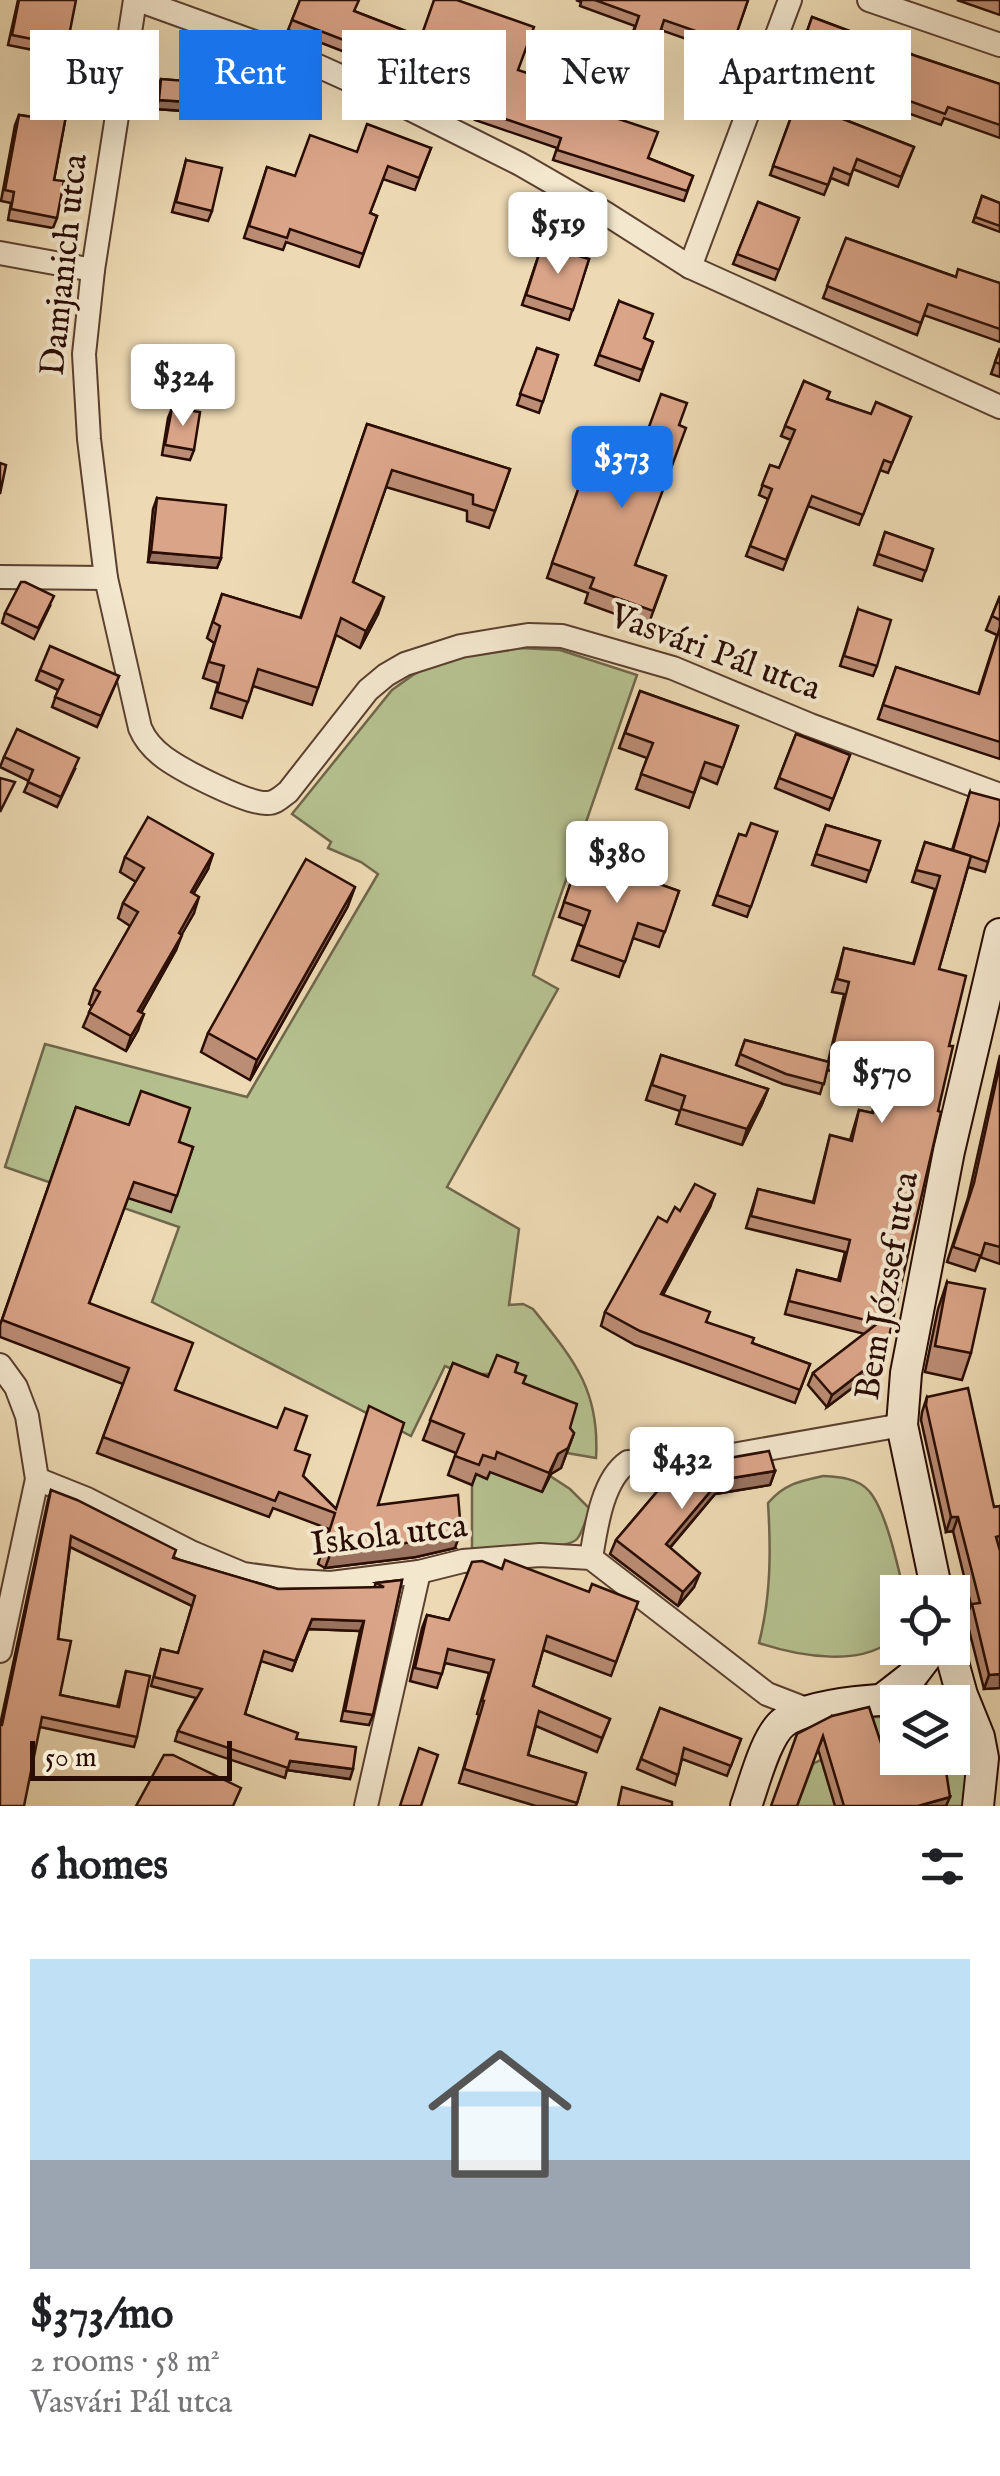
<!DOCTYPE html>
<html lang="en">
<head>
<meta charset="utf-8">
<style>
  body { margin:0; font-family:"IM FELL English",serif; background:#f6f6f6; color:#202124; height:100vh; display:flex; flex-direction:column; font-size:38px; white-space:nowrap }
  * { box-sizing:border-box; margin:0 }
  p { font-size:32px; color:#757577 }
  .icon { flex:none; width:55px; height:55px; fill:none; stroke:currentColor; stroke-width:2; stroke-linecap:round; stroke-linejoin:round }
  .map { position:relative; height:1806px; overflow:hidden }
  .drawer { display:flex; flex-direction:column; background:#fff; flex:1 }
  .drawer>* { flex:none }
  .banner { position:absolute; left:30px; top:30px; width:940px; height:90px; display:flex; gap:20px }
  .tools { position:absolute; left:880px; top:1575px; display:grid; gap:20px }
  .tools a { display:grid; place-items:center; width:90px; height:90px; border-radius:0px; background:#fff; box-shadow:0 10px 40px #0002; font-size:50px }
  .scale { position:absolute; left:30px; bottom:25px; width:202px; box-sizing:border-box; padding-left:10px; border:5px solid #2a0d04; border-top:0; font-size:28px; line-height:35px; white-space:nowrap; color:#2a0d04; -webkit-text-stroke:8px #f3e7ce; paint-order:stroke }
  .price { position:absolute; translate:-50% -85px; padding:0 22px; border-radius:10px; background:#fff; color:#222; font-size:32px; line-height:65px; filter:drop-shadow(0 2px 5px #0008) }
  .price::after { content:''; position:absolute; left:50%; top:60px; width:30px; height:22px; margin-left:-15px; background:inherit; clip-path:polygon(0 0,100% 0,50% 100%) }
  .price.selected { background:#1a73e8; color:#fff }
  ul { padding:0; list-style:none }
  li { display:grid; align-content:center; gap:20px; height:530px; padding:0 30px }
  li span { display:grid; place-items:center; height:310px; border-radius:0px; color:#555 }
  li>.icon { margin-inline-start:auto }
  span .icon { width:180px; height:180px; fill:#fffc; stroke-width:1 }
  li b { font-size:42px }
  h2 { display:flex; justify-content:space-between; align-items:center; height:120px; padding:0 30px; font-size:42px }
  .tag { padding:0 35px; border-radius:0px; background:#fff; box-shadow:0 10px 40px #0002; font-size:35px; line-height:90px }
  .tag.selected { background:#1a73e8; color:#fff }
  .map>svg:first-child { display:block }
  .green { fill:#b5c08f; stroke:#70664a; stroke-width:2.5 }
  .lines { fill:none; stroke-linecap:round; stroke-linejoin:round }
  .street-casing { stroke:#5b4030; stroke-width:26 }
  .secondary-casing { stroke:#2a0d04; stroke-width:34 }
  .street { stroke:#f3e7ce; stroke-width:22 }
  .secondary { stroke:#f3e7ce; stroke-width:30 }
  .wall { fill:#bb8d75; stroke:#2a0d04; stroke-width:2.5 }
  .shaded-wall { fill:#99735f; stroke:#2a0d04; stroke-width:2.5 }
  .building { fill:#daa488; stroke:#2a0d04; stroke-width:2.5 }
  .labels { text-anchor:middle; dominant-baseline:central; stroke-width:8; stroke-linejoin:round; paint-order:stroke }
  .street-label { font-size:35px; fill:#2a0d04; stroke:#f3e7ce }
</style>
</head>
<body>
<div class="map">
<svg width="1000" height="1806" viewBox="0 0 1000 1806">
  <rect width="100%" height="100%" fill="#eddab4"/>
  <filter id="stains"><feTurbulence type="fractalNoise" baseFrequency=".002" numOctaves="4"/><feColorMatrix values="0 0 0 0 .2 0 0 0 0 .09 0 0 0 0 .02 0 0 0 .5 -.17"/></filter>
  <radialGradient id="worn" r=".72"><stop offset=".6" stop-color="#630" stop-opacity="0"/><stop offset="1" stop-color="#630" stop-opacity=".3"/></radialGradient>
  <g class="green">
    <path d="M521 648 560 650 637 675 533 975 558 989 447 1187 519 1229 509 1305 523 1304 533 1309C574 1360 600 1390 596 1458L567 1453 490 1374H465L445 1366 411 1436 152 1302 179 1227 5 1167 45 1044 247 1097 378 874 361 862 328 848 331 842 292 814 392 690 413 675 442 660Z"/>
    <path d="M490 1472 550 1476 570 1489 590 1509C586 1518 583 1532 577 1539 566 1551 491 1549 472 1550V1485L476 1474Z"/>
    <path d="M823 1476C839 1477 858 1478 869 1491 886 1510 898 1567 904 1592H898L897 1635C866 1669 798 1656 759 1643 771 1596 771 1551 768 1503 784 1484 800 1481 823 1476Z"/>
    <path d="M863 1717H897L898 1758H952L953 1728C977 1748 969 1777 967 1806H797L813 1764 832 1754Z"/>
  </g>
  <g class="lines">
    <defs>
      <g id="street">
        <path d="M135 0 93 270 84 354 89 439 106 578 140 728C145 740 154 750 165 758 183 771 247 804 267 803 276 803 281 797 288 792L368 690 386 675 405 664 461 646 528 635 562 636 673 668 810 725 1000 795"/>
        <path d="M138 0 307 61 380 94 520 164 605 213 690 267 1000 407"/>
        <path d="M869 0 1000 45"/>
        <path d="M0 253 93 270"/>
        <path d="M690 267 790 0"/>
        <path d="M0 577 106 578"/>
        <path d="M0 1365 16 1387 27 1416 37 1479 0 1651"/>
        <path d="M37 1479 87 1499 193 1553 243 1574 295 1581 331 1583 419 1572 463 1561 540 1555 591 1558 767 1694 811 1711"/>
        <path d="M591 1558C596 1528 602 1480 628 1462L665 1467 902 1425"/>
        <path d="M366 1806 419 1572"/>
      </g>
      <g id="secondary">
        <path d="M937 1592 902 1425 906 1373 949 1151 1000 934"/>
        <path d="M949 1648 962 1695 979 1737 983 1758 978 1806"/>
        <path d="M884 1698 911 1677 933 1648"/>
        <path d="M746 1806C754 1784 766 1735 784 1722 811 1703 897 1695 928 1702"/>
      </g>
    </defs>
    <use href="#street" class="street-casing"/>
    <use href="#secondary" class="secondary-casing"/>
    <use href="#street" class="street"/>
    <use href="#secondary" class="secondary"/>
  </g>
  <g class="wall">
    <path d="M18 0 67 46 63 56 8 45Z"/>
    <path d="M300 0 354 11 421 37 518 70 537 92 648 158 693 176 684 201 553 160 557 148 475 120 479 110 348 59 350 54 288 30Z"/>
    <path d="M576 0H748L729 54 661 30 652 55 628 47 635 26 580 6 581 2Z"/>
    <path d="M957 0H1000V15Z"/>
    <path d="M812 17 916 56 1000 84V138L944 118 941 125 793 72Z"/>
    <path d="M45 59 77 106 74 117 66 115 54 180 57 218 53 228 8 220 11 203 1 201 15 125 19 115 32 117 41 69Z"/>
    <path d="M200 59 229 114 156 109 157 88 161 79 196 82 197 68Z"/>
    <path d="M797 101 914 147 898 187 853 169 848 185 831 178 824 195 770 175Z"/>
    <path d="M431 148 415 190 383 179 370 213 377 216 359 267 286 242 283 250 244 238 267 167 295 176 357 152Z"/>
    <path d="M186 160 212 211 208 221 172 212Z"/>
    <path d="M982 196 1000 203V232L973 222Z"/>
    <path d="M758 202 799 218 775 280 733 264Z"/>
    <path d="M846 238 956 277 1000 283V342L924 315 917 335 823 298Z"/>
    <path d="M542 245 589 259 569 320 522 305Z"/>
    <path d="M619 301 644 338 653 342 639 381 595 365Z"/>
    <path d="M537 348 558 355 539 413 517 405Z"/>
    <path d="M1000 348V377L991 374Z"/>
    <path d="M804 381 827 399 871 414 911 417 888 473 880 470 859 525 808 506 783 570 746 556 768 499 759 495 770 465 779 468 791 440 781 436Z"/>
    <path d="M172 408 194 450 190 460 162 455 168 418Z"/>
    <path d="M367 424 510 469 489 528 467 521V511L386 487 353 582 378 614 360 648 336 635 312 705 253 686 242 718 211 708 218 683 203 678 214 643 207 638 222 594 300 618Z"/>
    <path d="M679 425 635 565 666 576 648 626 585 603 588 593 547 578 595 442 638 457Z"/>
    <path d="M157 498 221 558 217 568 148 562 153 509Z"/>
    <path d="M885 532 933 549 922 581 874 565Z"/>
    <path d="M1000 596V759L878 719 896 667 978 694 997 635 986 630Z"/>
    <path d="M50 606 34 639 2 623 5 613Z"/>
    <path d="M858 609 877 666 873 676 840 666Z"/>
    <path d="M40 670 119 676 97 727 52 707 58 690 36 680Z"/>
    <path d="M640 691 738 726 717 784 700 777 689 808 636 789 647 758 619 748Z"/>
    <path d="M796 734 850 755 829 810 775 788Z"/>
    <path d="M4 757 75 769 57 807 24 792 29 781 0 767Z"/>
    <path d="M970 792 988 862 985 872 968 867 939 969 949 1046 938 1111 885 1354 880 1367 827 1407 808 1385 813 1373 865 1334 785 1314 797 1270 838 1280 845 1252 746 1228 758 1189 813 1202 830 1135 850 1140 859 1110 872 1113 879 1083 827 1070 820 1094 783 1084 736 1065 745 1040 828 1062 844 994 832 992 844 948 913 964 935 889 912 882 925 842 952 850Z"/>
    <path d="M826 825 880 841 866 882 812 865Z"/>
    <path d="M777 832 747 917 713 905 739 834 746 836Z"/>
    <path d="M580 856 679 891 659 947 633 938 619 977 572 960 584 926 559 917Z"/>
    <path d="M125 857 208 869 193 894 194 913 181 935 176 950 141 1013 138 1030 126 1051 83 1027 92 1006 89 1004 94 989 130 926 118 918 123 903 136 882 120 872Z"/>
    <path d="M348 906 250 1080 201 1052 208 1033Z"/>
    <path d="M661 1055 768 1089 762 1104 742 1145 676 1124 680 1111 646 1100Z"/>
    <path d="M1000 1055V1264L980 1257 975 1271 947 1262 968 1198Z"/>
    <path d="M76 1107 193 1147 171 1212 128 1198 89 1303 176 1390 295 1450 303 1476 336 1509 378 1505 455 1548 416 1557 325 1568 318 1564 329 1529 273 1508 269 1517 97 1453 123 1384 0 1337V1325Z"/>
    <path d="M710 1207 663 1295 706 1322 752 1343 810 1364 795 1403 635 1345 601 1326 605 1312 667 1222 680 1211Z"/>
    <path d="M947 1282 971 1353 962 1380 925 1372 938 1309Z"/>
    <path d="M453 1363 488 1377 515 1372 523 1383 574 1433 561 1468 551 1474 542 1492 490 1472 487 1479 476 1474 472 1485 448 1475 456 1453 423 1440Z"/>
    <path d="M927 1397 994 1507 1000 1506V1688L984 1689 966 1618 971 1605 953 1531 946 1532 921 1420 922 1412Z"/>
    <path d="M678 1467 775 1471 770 1485 715 1494 670 1548 694 1587 678 1606 610 1554 616 1540Z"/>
    <path d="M51 1490 173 1558 278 1589 374 1588 376 1583 402 1580 373 1715 369 1725 341 1721 360 1631 308 1629 292 1671 261 1661 245 1714 296 1739 350 1779 287 1770 285 1778 175 1741 178 1731 196 1698 151 1686 161 1649 178 1653 192 1606 70 1547 58 1639 60 1695 117 1707 126 1671 137 1737 134 1747 40 1727 0 1725 48 1500Z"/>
    <path d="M502 1569 589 1592 638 1602 611 1676 543 1650 533 1686 610 1719 597 1752 536 1726 528 1755 586 1773 576 1806H536L459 1783 479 1715 477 1714 489 1673 445 1663 437 1688 410 1681 422 1628 427 1615 449 1620Z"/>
    <path d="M660 1708 741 1739 727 1776 682 1759 675 1785 637 1769Z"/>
    <path d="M832 1716 889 1767 946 1806H835L818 1749Z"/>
  </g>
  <g class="shaded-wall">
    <path d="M159 100 232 105 229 114 156 109Z"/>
    <path d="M151 552 221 558 217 568 148 562Z"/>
    <path d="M384 597 378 614 360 648 366 631Z"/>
    <path d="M213 854 208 869 185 908 191 892Z"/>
    <path d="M355 887 348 906 250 1080 257 1060Z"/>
    <path d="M199 897 194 913 174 948 179 933Z"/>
    <path d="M182 935 176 950 133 1026 138 1011Z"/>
    <path d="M144 1014 138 1030 126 1051 131 1036Z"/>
    <path d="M768 1089 762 1104 742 1145 747 1129Z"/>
    <path d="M715 1194 710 1207 656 1307 661 1294Z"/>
    <path d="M885 1354 880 1367 827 1407 832 1395Z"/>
    <path d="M574 1433 561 1468 551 1474 542 1492 558 1454Z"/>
    <path d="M775 1471 770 1485 715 1494 661 1558 666 1544 720 1480Z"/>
    <path d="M951 1517H958L953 1531 946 1532Z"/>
    <path d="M461 1531 455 1548 416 1557 325 1568 331 1552Z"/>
    <path d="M700 1573 694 1587 678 1606 683 1592Z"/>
    <path d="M312 1619 364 1621 360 1631 308 1629 292 1671Z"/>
    <path d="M1000 1674V1688L984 1689 989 1675Z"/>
    <path d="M290 1761 353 1769 350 1779 287 1770Z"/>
    <path d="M950 1797 946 1806H918Z"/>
  </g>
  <g class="building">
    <path d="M19 0H76L67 46 12 35Z"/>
    <path d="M300 0H359L354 11 421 37 434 0H457L534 27 518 70 542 78 537 92 658 132 648 158 693 176 687 191 557 150 561 138 479 110 482 100 352 49 354 44 292 20Z"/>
    <path d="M595 0H748L733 44 664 20 656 45 632 37 639 16Z"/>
    <path d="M812 17 916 56 1000 84V125L948 107 945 114 797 60Z"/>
    <path d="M45 59 85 67 77 106 68 105 54 180 64 181 57 218 11 209 14 192 5 190 19 115 33 117Z"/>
    <path d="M200 59 235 62 232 105 159 100 161 79 198 82Z"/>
    <path d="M797 101 914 147 901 177 857 159 851 175 834 168 828 185 773 166Z"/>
    <path d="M367 124 431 148 419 178 388 166 370 213 377 216 363 254 290 229 287 238 249 226 267 167 295 176 310 135 357 152Z"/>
    <path d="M186 160 222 168 212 211 176 202Z"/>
    <path d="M982 196 1000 203V226L975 217Z"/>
    <path d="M758 202 799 218 779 270 737 254Z"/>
    <path d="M846 238 956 277 958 269 1000 283V329L928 304 921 323 827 286Z"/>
    <path d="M542 245 589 259 573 310 526 295Z"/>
    <path d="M619 301 653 314 644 338 653 342 642 370 599 355Z"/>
    <path d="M537 348 558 355 543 402 520 394Z"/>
    <path d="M1000 349V364L995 362Z"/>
    <path d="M804 381 830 392 827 399 871 414 876 402 911 417 892 463 884 460 863 515 812 496 786 560 750 546 772 489 762 485 770 465 779 468 795 430 785 426Z"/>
    <path d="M661 394 687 403 679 425 686 428 635 565 666 576 653 611 590 588 594 578 552 563 595 442 638 457Z"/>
    <path d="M172 408 200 412 194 450 165 445Z"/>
    <path d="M367 424 510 469 495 511 473 504V495L392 470 353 582 384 597 366 631 341 618 318 688 258 669 248 702 217 692 224 666 209 662 220 626 213 622 222 594 301 618Z"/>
    <path d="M0 463 6 465 0 494Z"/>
    <path d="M157 498 226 505 221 558 151 552Z"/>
    <path d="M885 532 933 549 926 571 878 554Z"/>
    <path d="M21 582H25L54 596 38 628 5 613Z"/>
    <path d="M1000 596V620L992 616Z"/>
    <path d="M858 609 891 620 877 666 844 656Z"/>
    <path d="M1000 627V742L883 705 896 667 979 694Z"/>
    <path d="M50 646 119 676 101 716 55 697 63 680 40 670Z"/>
    <path d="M640 691 738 726 723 768 705 762 694 793 641 774 653 743 625 733Z"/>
    <path d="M17 729 79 758 61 797 28 782 33 770 4 757Z"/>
    <path d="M796 734 850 755 833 799 779 778Z"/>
    <path d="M0 778 15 782 0 812Z"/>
    <path d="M970 792 1000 800V821L988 862 953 850Z"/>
    <path d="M148 817 213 854 191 892 199 897 179 933 182 935 138 1011 144 1014 131 1036 89 1012 100 992 94 989 138 912 123 903 144 868 125 857Z"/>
    <path d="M751 823 777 832 751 907 717 895 739 834 746 836Z"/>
    <path d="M826 825 880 841 870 871 816 854Z"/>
    <path d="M925 842 971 856 939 969 966 976 949 1046H953L938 1111 941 1112 885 1354 832 1395 813 1373 878 1323 789 1301 797 1270 840 1281 850 1240 751 1216 758 1189 814 1203 830 1135 852 1141 859 1110 873 1113 883 1070 830 1058 849 982 837 979 844 948 914 964 940 876 916 870Z"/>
    <path d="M580 856 679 891 665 932 638 923 625 962 578 945 590 911 564 902Z"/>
    <path d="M306 859 355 887 257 1060 208 1033Z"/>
    <path d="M745 1040 829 1062 824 1084 786 1074 740 1054Z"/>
    <path d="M661 1055 768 1089 747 1129 681 1109 685 1096 652 1085Z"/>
    <path d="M1000 1064V1247L985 1243 981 1256 953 1247 974 1183Z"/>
    <path d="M141 1091 190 1108 179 1142 193 1147 177 1196 134 1182 89 1303 193 1343 175 1390 277 1428 285 1408 307 1416 295 1450 310 1455 303 1476 336 1509 369 1406 404 1423 378 1505 458 1495 461 1531 422 1541 331 1552 324 1548 335 1513 279 1492 275 1501 103 1437 129 1368 2 1320 76 1107 129 1125Z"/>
    <path d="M695 1184 715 1194 661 1294 710 1312 706 1322 754 1338 752 1343 810 1364 800 1390 640 1331 605 1312 658 1217 667 1222 675 1207 680 1211Z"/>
    <path d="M947 1282 985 1289 971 1353 935 1346Z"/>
    <path d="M497 1355 518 1363 515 1372 526 1376 523 1383 577 1404 570 1428 574 1433 568 1448 558 1454 549 1473 497 1452 495 1459 483 1455 479 1465 455 1456 464 1434 430 1420 453 1363 488 1377Z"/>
    <path d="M968 1388 994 1507 1000 1506V1536L996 1537 1000 1551V1674L989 1675 972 1604 980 1603 958 1517H951L926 1405 927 1397Z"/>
    <path d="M769 1451 775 1471 720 1480 666 1544 700 1573 683 1592 616 1540 678 1467Z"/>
    <path d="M51 1490 77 1500 176 1550 173 1558 278 1589 384 1587 376 1583 402 1580 373 1715 345 1711 364 1621 312 1619 295 1661 264 1651 245 1714 298 1733 296 1739 356 1747 353 1769 290 1761 288 1768 178 1731 202 1689 154 1677 161 1649 178 1653 195 1596 71 1536 58 1639 71 1641 60 1695 119 1707 126 1671 150 1676 137 1737 42 1717 24 1806H0V1725H2Z"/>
    <path d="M505 1560 589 1592 592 1584 638 1602 616 1662 547 1636 533 1686 610 1719 602 1738 539 1711 528 1755 586 1773 577 1803 464 1769 484 1701H482L494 1660 448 1649 442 1674 415 1668 427 1615 449 1620 472 1562 482 1561 502 1569Z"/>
    <path d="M869 1707 889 1767 922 1758H944L950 1797 918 1806H844L823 1736 797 1806H771L797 1734 832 1716Z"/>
    <path d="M660 1708 741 1739 731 1766 684 1748 678 1775 641 1759Z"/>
    <path d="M419 1748 438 1755 421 1806H400Z"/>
    <path d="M164 1755H173L241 1788 233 1806H136Z"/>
    <path d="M622 1787 672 1802V1806H618Z"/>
  </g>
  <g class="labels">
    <g class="street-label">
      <text transform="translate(65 265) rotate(-84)">Damjanich utca</text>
      <text transform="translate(715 653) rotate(20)">Vasvári Pál utca</text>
      <text transform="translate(888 1286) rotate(-80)">Bem József utca</text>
      <text transform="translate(389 1536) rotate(-7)">Iskola utca</text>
    </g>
  </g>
  <rect width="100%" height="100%" filter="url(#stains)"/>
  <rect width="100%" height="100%" fill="url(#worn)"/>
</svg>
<div class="tools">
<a><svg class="icon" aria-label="locate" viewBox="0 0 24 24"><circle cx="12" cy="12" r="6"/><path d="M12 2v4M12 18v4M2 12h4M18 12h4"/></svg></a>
<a><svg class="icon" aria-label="layers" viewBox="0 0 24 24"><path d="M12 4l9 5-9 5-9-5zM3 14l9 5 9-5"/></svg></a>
</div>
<div class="scale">50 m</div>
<b class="price" style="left:558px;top:277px">$519</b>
<b class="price" style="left:183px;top:429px">$324</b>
<b class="price selected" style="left:622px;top:511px">$373</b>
<b class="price" style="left:617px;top:906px">$380</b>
<b class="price" style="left:882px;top:1126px">$570</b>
<b class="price" style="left:682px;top:1512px">$432</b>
<div class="banner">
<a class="tag">Buy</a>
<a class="tag selected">Rent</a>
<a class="tag">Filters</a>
<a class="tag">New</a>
<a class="tag">Apartment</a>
</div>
</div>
<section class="drawer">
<h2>6 homes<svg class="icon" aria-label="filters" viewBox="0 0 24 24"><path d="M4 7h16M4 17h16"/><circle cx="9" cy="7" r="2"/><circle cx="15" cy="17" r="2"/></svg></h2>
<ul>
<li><span style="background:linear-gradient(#bfe0f5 65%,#9aa5b1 0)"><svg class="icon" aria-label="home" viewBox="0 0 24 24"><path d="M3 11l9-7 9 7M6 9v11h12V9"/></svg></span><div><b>$373/mo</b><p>2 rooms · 58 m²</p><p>Vasvári Pál utca</p></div></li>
</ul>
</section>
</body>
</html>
